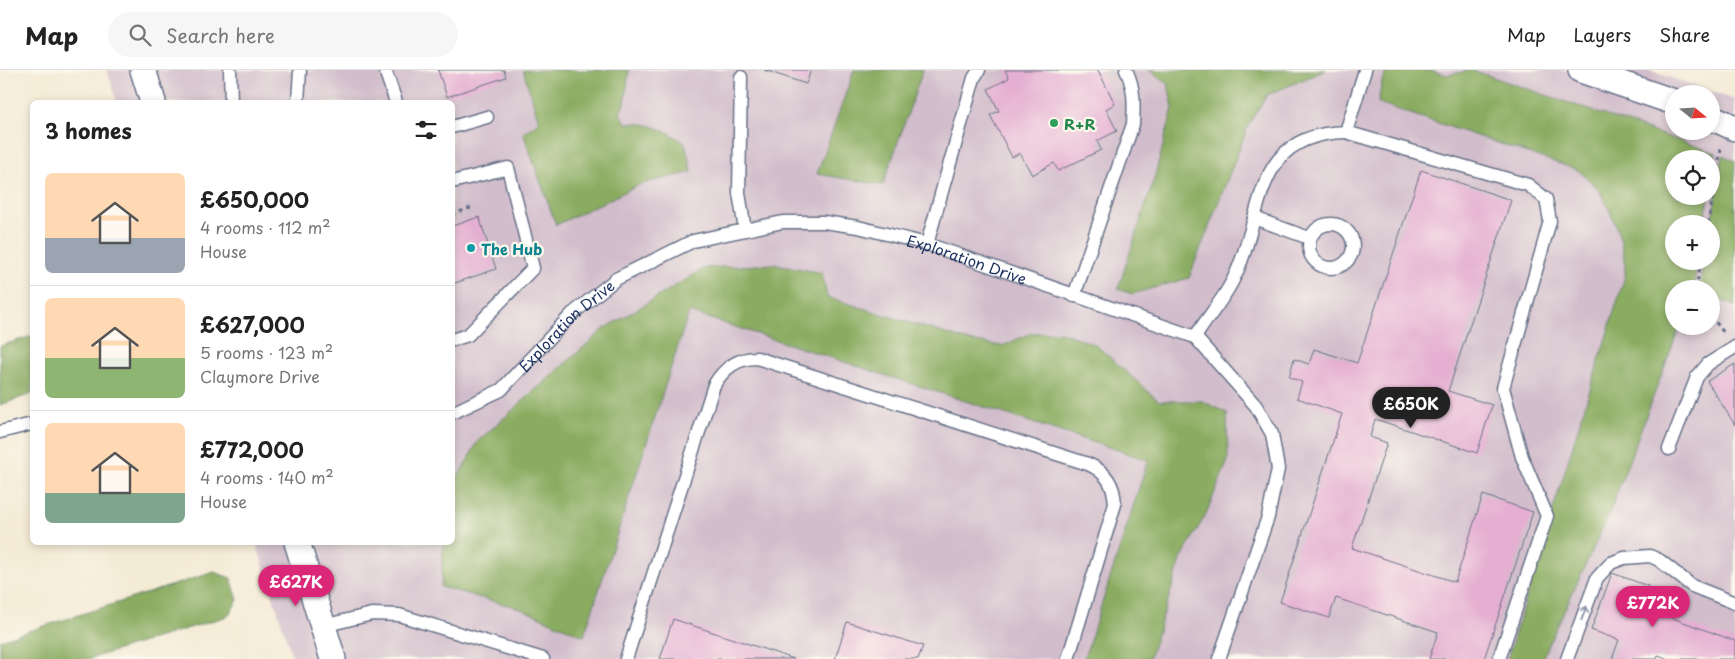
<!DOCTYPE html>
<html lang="en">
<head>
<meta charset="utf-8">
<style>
  body { margin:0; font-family:"Playpen Sans",sans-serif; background:#f6f6f6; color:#222; height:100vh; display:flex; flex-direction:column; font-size:19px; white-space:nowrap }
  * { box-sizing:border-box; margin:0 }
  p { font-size:16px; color:#767676 }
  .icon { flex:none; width:28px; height:28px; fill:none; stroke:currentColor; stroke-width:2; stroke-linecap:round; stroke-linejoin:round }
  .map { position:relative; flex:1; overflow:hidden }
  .sheet { position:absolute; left:30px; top:30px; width:425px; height:445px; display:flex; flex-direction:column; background:#fff; border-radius:8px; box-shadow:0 2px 8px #0003 }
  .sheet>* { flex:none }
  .needle { width:32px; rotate:108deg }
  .fabs { position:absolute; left:1665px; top:15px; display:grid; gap:10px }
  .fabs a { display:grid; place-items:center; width:55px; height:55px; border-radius:50%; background:#fff; box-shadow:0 2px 8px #0003; font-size:25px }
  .price { position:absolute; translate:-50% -42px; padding:0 11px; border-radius:18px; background:#db2777; color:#fff; font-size:16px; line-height:32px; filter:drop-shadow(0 1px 2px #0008) }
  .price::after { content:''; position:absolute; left:50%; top:30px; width:15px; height:11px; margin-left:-8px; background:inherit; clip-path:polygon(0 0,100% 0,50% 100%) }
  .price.selected { background:#222; color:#fff }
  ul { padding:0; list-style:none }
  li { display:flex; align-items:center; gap:15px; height:125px; padding:0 15px }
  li+li { border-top:1px solid #e0e0e0 }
  li span { display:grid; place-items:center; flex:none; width:140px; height:100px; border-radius:8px; color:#555 }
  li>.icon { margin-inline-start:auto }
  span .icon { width:60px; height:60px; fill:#fffc; stroke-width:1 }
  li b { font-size:21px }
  h2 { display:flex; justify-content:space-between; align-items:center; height:60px; padding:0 15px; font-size:21px }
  header { display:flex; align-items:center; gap:30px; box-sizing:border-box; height:70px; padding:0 25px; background:#fff; border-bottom:1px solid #e0e0e0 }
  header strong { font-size:24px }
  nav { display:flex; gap:28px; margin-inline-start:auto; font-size:18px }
  .search { width:350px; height:45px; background:#f6f6f6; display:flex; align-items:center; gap:12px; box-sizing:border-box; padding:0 18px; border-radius:28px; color:#767676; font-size:19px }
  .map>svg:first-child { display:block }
  .industrial { fill:#d1bdcb; fill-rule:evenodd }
  .forest { fill:#8aac61; stroke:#526e60 }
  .building { fill:#e5afd2 }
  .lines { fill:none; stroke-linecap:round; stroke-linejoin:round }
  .service-casing { stroke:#677188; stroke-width:15 }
  .minor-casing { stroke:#677188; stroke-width:28 }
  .path { stroke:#677188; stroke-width:3; stroke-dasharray:4 4; stroke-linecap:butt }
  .service { stroke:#fff; stroke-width:12 }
  .minor { stroke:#fff; stroke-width:25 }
  .oneway { stroke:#8d97ae }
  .leisure-dot { fill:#2e9e5b; stroke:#fbf7ec; stroke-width:2 }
  .culture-dot { fill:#0f9aa8; stroke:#fbf7ec; stroke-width:2 }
  .labels { text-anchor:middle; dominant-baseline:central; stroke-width:4.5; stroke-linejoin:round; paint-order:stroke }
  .leisure-label { font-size:15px; font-weight:bold; fill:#27864d; stroke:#fbf7ec; text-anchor:start }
  .culture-label { font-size:15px; font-weight:bold; fill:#0d838f; stroke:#fbf7ec; text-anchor:start }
  .street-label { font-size:15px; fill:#1b2f5e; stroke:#fbf7ec }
</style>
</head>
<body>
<header>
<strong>Map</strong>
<div class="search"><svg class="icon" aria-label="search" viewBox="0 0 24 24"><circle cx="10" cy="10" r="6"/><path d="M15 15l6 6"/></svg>Search here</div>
<nav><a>Map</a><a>Layers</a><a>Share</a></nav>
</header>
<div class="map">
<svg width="1735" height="589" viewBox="0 0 1735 589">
  <rect width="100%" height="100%" fill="#fbf7ec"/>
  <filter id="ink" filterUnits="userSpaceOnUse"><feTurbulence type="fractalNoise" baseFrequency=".02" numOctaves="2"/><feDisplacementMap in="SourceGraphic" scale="10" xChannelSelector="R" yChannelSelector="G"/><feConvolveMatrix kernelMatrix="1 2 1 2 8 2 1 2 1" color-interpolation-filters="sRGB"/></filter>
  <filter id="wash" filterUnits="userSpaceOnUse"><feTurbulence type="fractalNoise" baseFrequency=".0096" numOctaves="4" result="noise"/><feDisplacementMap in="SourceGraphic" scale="20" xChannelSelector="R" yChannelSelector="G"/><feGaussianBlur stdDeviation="1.12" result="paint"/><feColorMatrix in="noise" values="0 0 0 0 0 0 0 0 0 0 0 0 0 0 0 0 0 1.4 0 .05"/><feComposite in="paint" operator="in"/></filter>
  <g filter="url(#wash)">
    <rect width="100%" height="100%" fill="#f4ebd5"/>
    <path class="industrial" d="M107 0H1649L1735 30V589H293L256 473 452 472V32H117ZM1674 24H1711V61H1674ZM1674 89H1711V126H1674ZM1674 154H1711V191H1674ZM1674 219H1711V256H1674Z"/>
    <g class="forest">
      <path d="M523 0H629L625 33 620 42 626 53C649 52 666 60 685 73L692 102 641 114 556 155 523 63 539 52Z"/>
      <path d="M854 0H923L883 115 817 104Z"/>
      <path d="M1149 0H1326L1267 25 1249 54 1189 208 1132 224 1118 219 1154 109 1173 38 1168 14Z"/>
      <path d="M1387 0H1428L1447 5 1472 0 1716 83 1711 112V89H1674V126H1709L1704 154H1674V191H1698L1693 219H1674V256H1680L1609 444 1542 589H1507L1625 206C1626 179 1614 146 1600 122 1595 114 1585 107 1578 100L1378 33 1382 11Z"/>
      <path d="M1723 85 1735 91V236L1711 226V219H1699L1704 191H1711V154Z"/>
      <path d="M776 194 822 203 827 227 969 271 1002 276 1031 263 1061 262 1096 275 1159 331H1202L1227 343 1228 391 1206 444 1182 487 1149 589H1084L1148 390 689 242 584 566 519 538 441 517 443 473 452 472 453 416 478 371 604 259 705 198Z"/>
      <path d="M32 266V324L0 335V276Z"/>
      <path d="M214 502 231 508 238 530 228 546 89 589H0V570Z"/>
    </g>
    <g id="blocks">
      <g class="building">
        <path d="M438 0H504L506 7 447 27Z"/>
        <path d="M764 0H811L806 14Z"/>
        <path d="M1005 0H1098L1115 34 1106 39 1117 61 1097 71 1101 80 1058 101 1054 93 1032 105 1020 83 1012 87 990 45 999 41 988 19 1009 8Z"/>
        <path d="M1421 100 1511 130 1448 321 1492 335 1477 383 1375 349 1370 367 1387 373 1352 478 1455 512 1483 425 1533 442 1484 589H1429L1438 562 1336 528 1329 548 1280 532 1342 344 1297 328 1302 312 1289 307 1294 289 1309 294 1314 279 1357 293Z"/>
        <path d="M479 147 496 199 452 214V156Z"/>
        <path d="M1735 294V355L1707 311Z"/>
        <path d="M1612 503 1648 516 1640 536 1735 571V589H1669L1658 585 1657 589H1612L1619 570 1591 560Z"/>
        <path d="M673 549 794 589H660Z"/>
        <path d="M847 552 923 576 918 589H835Z"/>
      </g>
    </g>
  </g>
  <g filter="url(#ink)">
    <use href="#blocks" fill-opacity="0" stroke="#677188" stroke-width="1"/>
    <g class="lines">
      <defs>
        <g id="service">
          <path d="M230 0 231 32"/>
          <path d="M385 0 396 32"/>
          <path d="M741 7 739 123 745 160"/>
          <path d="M298 32 300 0"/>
          <path d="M452 57 487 47"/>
          <path d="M1346 62 1528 115 1546 129 1550 151 1503 318 1522 387 1547 446 1499 589"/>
          <path d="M452 112 508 98 533 198 468 265 452 270"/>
          <path d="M1254 148 1309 168"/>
          <circle cx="1331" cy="176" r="22"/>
          <path d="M927 174 974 8 979 0"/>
          <path d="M1074 226 1133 54C1134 35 1135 18 1126 0"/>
          <path d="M1195 267 1256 336 1272 364 1278 399 1268 447 1219 589"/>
          <path id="s1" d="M452 343 501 320 572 244 616 209 693 171 783 152H824L858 157 927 174 1195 267C1207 248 1223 230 1233 210 1266 145 1249 64 1346 62L1365 0"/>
          <path d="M0 362 32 354"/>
          <path d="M1669 379 1697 307 1708 294 1735 277"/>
          <path d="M323 556 372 544 399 545 543 589"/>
          <path d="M626 589 714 315C724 298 737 288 757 288L1088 394C1107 402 1114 415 1115 434L1068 589"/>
          <path d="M1567 589 1597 508 1611 493 1624 488 1650 486 1659 490 1692 516 1735 533"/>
        </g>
        <g id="minor">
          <path d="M143 0 153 32"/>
          <path d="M1581 0 1674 32"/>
          <path d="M1711 47 1735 58"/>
          <path d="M297 472 333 589"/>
        </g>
      </defs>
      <use href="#service" class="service-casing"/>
      <use href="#minor" class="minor-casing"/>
      <g class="path">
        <path d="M452 144 471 138"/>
        <path d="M1708 154 1721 79"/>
        <path d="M1696 219 1701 191"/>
        <path d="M1711 246 1724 263"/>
      </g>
      <use href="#service" class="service"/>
      <use href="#minor" class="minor"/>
    </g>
    <defs><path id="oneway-shaft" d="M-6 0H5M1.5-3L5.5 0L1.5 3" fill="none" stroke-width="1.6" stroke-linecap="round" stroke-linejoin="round" transform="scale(1.25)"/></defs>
    <use class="oneway" href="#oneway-shaft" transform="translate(1584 543) rotate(-70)"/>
  </g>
  <circle class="leisure-dot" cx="1054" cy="53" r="5"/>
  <circle class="culture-dot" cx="471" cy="178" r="5"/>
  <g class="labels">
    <g class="leisure-label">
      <text x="1064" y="53">R+R</text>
    </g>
    <g class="culture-label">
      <text x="481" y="178">The Hub</text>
    </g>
    <g class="street-label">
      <text stroke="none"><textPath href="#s1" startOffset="581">Exploration Drive</textPath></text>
      <text stroke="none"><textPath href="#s1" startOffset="146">Exploration Drive</textPath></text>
    </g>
  </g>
</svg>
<div class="fabs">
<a><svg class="needle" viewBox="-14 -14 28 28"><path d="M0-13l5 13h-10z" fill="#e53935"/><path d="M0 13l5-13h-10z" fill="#767676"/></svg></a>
<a><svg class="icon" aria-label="locate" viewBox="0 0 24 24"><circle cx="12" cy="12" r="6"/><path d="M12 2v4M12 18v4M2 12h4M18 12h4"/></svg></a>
<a>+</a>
<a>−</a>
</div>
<b class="price selected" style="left:1411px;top:359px">£650K</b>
<b class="price" style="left:296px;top:537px">£627K</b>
<b class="price" style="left:1653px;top:558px">£772K</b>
<section class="sheet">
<h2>3 homes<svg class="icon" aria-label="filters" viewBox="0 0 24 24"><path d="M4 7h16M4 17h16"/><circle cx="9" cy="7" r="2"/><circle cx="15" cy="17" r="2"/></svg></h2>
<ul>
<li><span style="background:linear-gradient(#ffd9b3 65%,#9aa5b1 0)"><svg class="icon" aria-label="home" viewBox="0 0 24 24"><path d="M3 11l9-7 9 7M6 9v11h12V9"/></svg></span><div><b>£650,000</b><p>4 rooms · 112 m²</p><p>House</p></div></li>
<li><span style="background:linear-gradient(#ffd9b3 60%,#8fb573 0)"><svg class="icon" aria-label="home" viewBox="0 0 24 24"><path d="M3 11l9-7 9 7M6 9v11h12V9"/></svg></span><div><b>£627,000</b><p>5 rooms · 123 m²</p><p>Claymore Drive</p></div></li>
<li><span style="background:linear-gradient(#ffd9b3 70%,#7fa58c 0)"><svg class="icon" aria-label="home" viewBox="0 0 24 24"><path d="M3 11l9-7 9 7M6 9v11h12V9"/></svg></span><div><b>£772,000</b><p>4 rooms · 140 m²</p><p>House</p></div></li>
</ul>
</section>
</div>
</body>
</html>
